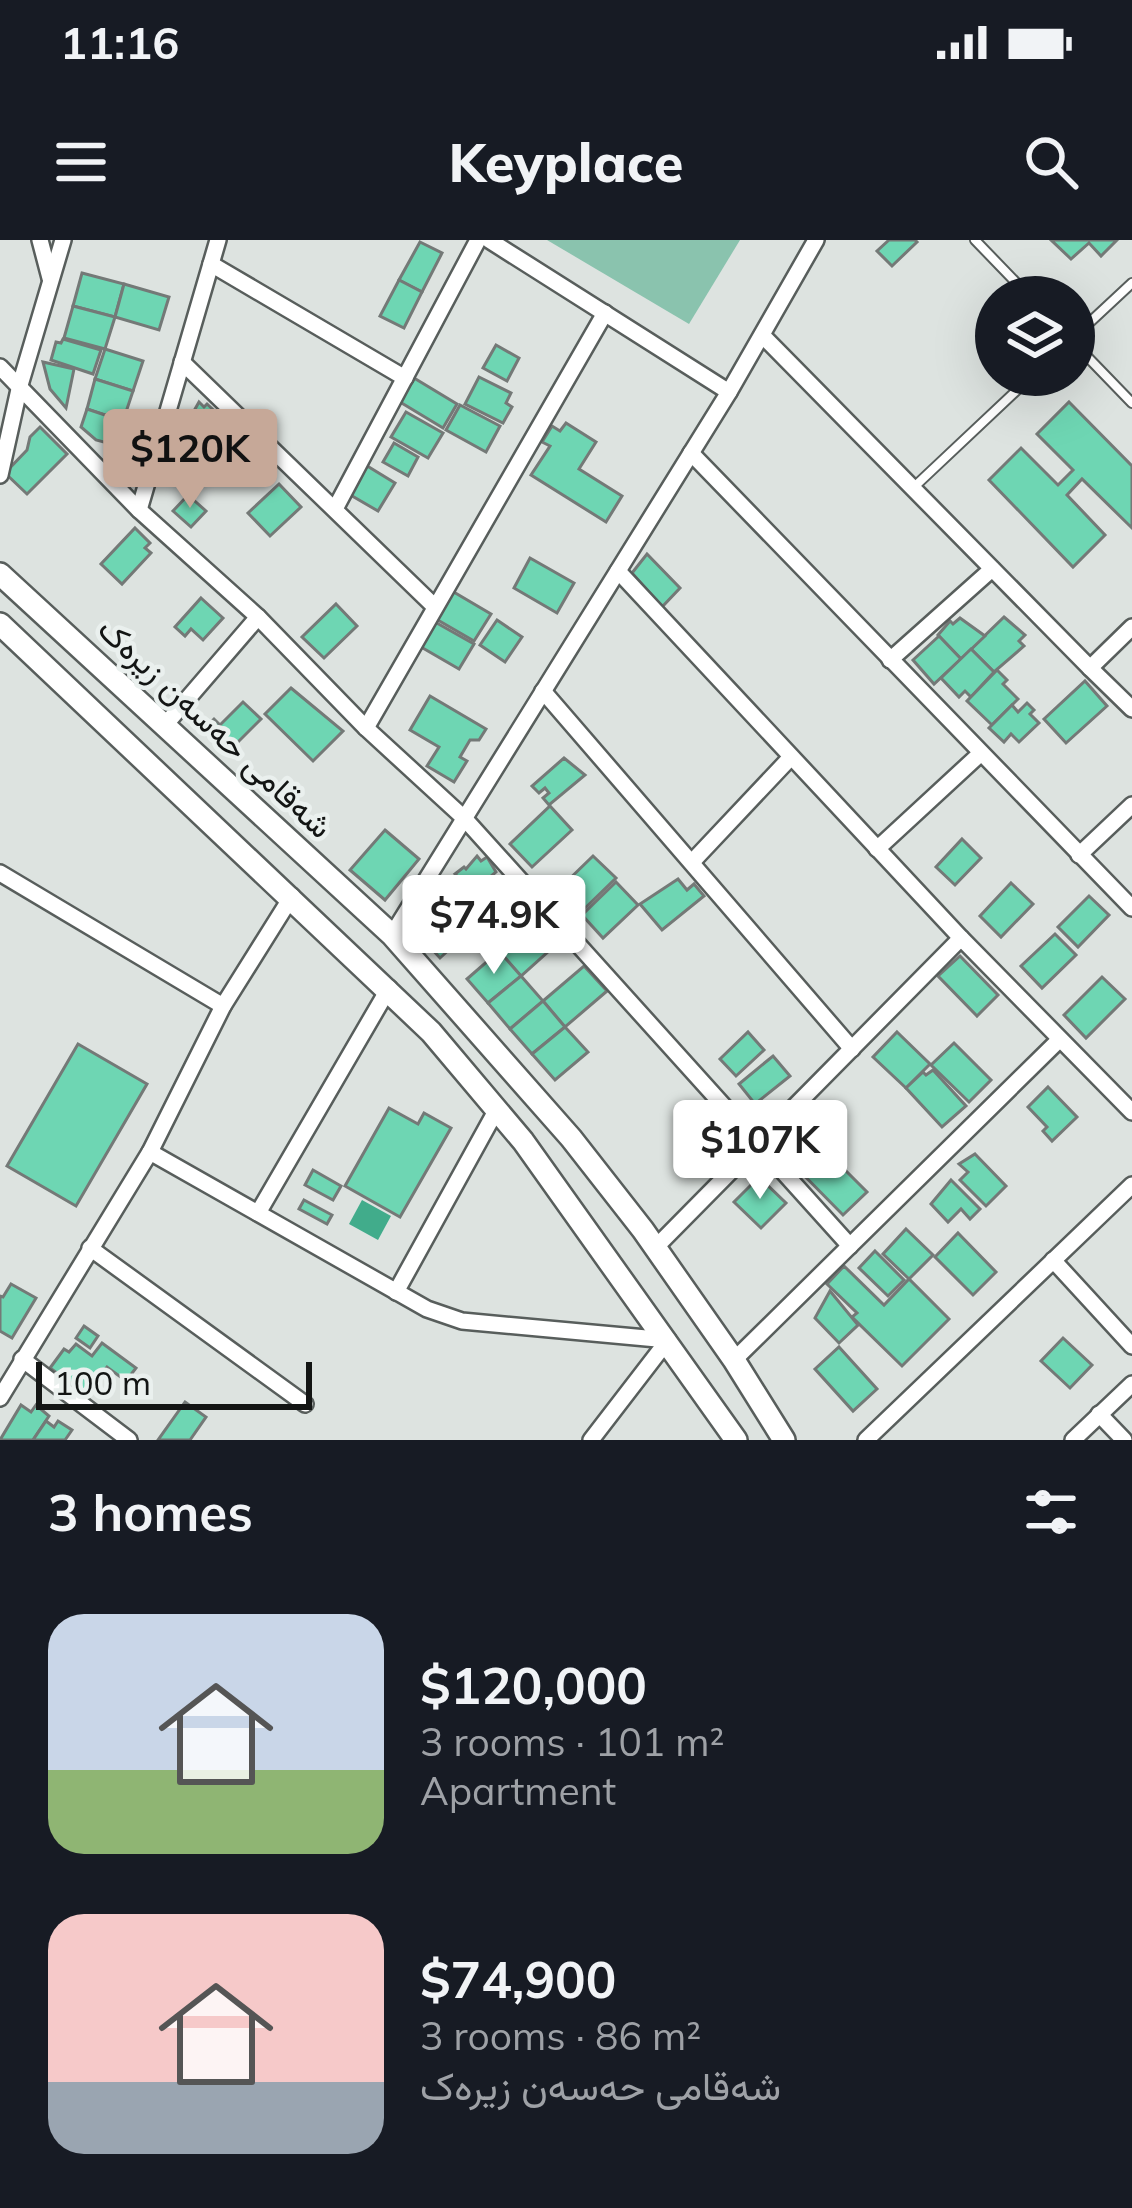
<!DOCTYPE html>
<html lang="en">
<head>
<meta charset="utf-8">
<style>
  body { margin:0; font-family:Mulish,Vazirmatn,sans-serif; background:#20242c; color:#f1f3f6; height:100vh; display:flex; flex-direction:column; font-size:45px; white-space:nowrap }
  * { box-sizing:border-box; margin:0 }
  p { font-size:39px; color:#9ea1a6 }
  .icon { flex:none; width:66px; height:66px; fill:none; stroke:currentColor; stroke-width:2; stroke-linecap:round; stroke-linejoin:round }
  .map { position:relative; height:1200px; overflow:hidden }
  .details { display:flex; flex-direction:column; background:#171b24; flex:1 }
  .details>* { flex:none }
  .tools { position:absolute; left:975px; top:36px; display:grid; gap:24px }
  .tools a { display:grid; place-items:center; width:120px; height:120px; border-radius:50%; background:#171b24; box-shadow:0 12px 48px #0002; font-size:60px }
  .scale { position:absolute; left:36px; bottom:30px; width:276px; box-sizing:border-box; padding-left:12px; border:6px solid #131514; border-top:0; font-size:33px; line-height:42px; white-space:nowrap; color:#131514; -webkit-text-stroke:9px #eaf0ee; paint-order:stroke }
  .price { position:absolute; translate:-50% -102px; padding:0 27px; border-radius:12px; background:#fff; color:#222; font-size:39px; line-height:78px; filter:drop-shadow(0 3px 6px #0008) }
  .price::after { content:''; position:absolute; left:50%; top:72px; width:36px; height:27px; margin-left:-18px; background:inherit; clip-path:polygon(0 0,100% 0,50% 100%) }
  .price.on { background:#c6a898; color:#111 }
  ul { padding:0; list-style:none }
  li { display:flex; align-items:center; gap:36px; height:300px; padding:0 48px }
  li span { display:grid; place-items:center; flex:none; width:336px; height:240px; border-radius:36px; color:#555 }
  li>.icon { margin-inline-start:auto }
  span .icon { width:144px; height:144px; fill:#fffc; stroke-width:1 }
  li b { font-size:51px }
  h2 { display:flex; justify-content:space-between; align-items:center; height:144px; padding:0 48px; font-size:51px }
  .status { display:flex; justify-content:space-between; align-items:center; height:84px; padding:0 60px; background:#171b24; direction:ltr }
  .status svg { height:33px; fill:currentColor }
  header { display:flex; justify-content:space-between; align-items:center; height:156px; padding:0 48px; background:#171b24; font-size:54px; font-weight:800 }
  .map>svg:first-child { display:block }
  .green { fill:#8ac3ae }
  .water { fill:#41ac8b }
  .building { fill:#6ed6b3; stroke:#747977; stroke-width:3 }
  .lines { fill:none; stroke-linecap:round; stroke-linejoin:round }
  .service-casing { stroke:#585e5c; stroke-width:12 }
  .minor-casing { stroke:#585e5c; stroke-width:20 }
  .secondary-casing { stroke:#585e5c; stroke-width:26 }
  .service { stroke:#fff; stroke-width:8 }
  .minor { stroke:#fff; stroke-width:15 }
  .secondary { stroke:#fff; stroke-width:21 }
  .labels { text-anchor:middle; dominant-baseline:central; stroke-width:9; stroke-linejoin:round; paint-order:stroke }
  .street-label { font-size:33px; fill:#131514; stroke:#eaf0ee }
</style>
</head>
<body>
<div class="status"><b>11:16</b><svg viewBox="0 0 49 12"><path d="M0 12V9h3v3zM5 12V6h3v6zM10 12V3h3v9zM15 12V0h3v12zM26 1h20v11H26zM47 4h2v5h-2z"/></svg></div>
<header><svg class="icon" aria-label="menu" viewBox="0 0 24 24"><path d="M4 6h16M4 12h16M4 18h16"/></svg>Keyplace<svg class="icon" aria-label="search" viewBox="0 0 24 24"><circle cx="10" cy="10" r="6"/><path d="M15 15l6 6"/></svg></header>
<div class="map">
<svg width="1132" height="1200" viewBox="0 0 1132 1200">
  <rect width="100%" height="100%" fill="#dde3e0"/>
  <path class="green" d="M547 0H740L689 84Z"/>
  <path class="water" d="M362 960 391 976 378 1000 349 984Z"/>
  <g class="building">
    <path d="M889 0H915L917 2 892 26 877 11Z"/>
    <path d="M1051 0H1117L1101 16 1089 3 1071 19Z"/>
    <path d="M420 2 442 13 422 52 399 40Z"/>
    <path d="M82 33 124 44 115 77 73 66Z"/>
    <path d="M399 40 422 52 404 88 380 76Z"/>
    <path d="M124 44 169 57 159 90 115 77Z"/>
    <path d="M73 66 115 77 105 109 64 98Z"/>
    <path d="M63 99 101 110 93 134 51 120 56 102 61 103Z"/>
    <path d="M496 105 519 118 507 141 483 128Z"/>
    <path d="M105 109 143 121 133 151 95 139Z"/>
    <path d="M43 122 74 129 66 168 50 149Z"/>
    <path d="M479 137 511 153 506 163 512 167 503 183 465 164Z"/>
    <path d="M414 138 457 164 443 188 400 162Z"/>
    <path d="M95 139 133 151 123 181 87 169Z"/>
    <path d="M199 162 204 167 207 164 235 190 220 206 190 178Z"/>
    <path d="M1069 162 1132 226V288L1082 239 1067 255 1105 295 1073 327 989 240 1021 208 1058 245 1073 230 1037 194Z"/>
    <path d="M460 165 500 186 486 212 446 190Z"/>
    <path d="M87 169 123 181 115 205 96 200 81 187Z"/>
    <path d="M406 172 443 193 428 218 391 197Z"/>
    <path d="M190 182 219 209 201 228 172 201Z"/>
    <path d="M566 183 596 202 579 229 622 256 606 282 531 235 550 206 542 202 552 186 560 191Z"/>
    <path d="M40 187 67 214 27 254 5 233 27 210 30 197Z"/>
    <path d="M394 203 418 217 408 236 383 222Z"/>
    <path d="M364 224 395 243 378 271 347 253Z"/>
    <path d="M279 244 301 267 270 296 248 273Z"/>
    <path d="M188 255 206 271 191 287 173 271Z"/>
    <path d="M135 288 150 303 145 308 151 313 122 344 101 324Z"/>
    <path d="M647 314 680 348 662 367 632 333Z"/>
    <path d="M530 318 574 343 557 373 514 348Z"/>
    <path d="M452 351 491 374 474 401 436 379Z"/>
    <path d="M201 358 223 378 203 400 191 389 185 396 175 387Z"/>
    <path d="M336 364 357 386 324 418 302 397Z"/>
    <path d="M1004 377 1025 395 1019 401 1024 406 994 432 971 409Z"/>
    <path d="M960 378 985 396 961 419 938 395 950 381 953 384Z"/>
    <path d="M497 380 522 397 505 422 480 405Z"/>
    <path d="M435 382 474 404 459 429 421 407Z"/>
    <path d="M939 396 961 419 934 444 913 420Z"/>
    <path d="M971 409 994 432 971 457 965 451 959 457 941 438Z"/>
    <path d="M997 430 1007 440 1003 444 1018 459 992 485 967 461Z"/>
    <path d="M1085 441 1107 466 1066 503 1044 479Z"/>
    <path d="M291 448 343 491 313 521 265 474Z"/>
    <path d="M430 456 486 489 479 500H470L460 517 467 521 454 542 427 526 439 507 410 490Z"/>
    <path d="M243 462 261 479 227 513 203 490 214 479 220 485Z"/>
    <path d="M1027 463 1034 470 1030 474 1039 483 1019 502 1011 494 1004 502 989 488 1012 465 1018 472Z"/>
    <path d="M564 518 585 535 549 565 543 558 549 553 545 548 539 553 532 546Z"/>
    <path d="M550 566 572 590 532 627 510 604Z"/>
    <path d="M385 590 419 619 385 660 350 630Z"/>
    <path d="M962 599 981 618 955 645 936 627Z"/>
    <path d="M477 616 481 621 487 617 496 632 461 662 449 647 459 638 455 634 464 627 466 629Z"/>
    <path d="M593 616 616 638 579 674 556 652Z"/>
    <path d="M678 639 687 650 694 644 704 656 662 690 640 664Z"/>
    <path d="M616 642 638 665 603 698 582 675Z"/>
    <path d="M1011 643 1033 664 1001 697 980 676Z"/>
    <path d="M1089 656 1109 675 1078 707 1058 687Z"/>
    <path d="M456 661 477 684 440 718 418 694Z"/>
    <path d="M540 676 561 700 521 736 499 711Z"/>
    <path d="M1055 694 1076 715 1042 748 1021 726Z"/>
    <path d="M499 711 521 736 488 763 467 739Z"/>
    <path d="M960 716 998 755 977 776 938 736Z"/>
    <path d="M584 726 607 751 565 787 543 761Z"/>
    <path d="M521 736 543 761 510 789 488 763Z"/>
    <path d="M1102 737 1125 759 1086 798 1064 775Z"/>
    <path d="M543 761 565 787 532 814 510 789Z"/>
    <path d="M565 787 588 812 555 840 532 814Z"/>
    <path d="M748 792 764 810 736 836 720 819Z"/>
    <path d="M897 792 930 824 906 848 873 817Z"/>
    <path d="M954 803 991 840 969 862 931 825Z"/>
    <path d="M78 804 147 844 76 966 7 926Z"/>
    <path d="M773 816 790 836 755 864 739 844Z"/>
    <path d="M933 830 966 866 942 887 906 848 923 832 926 835Z"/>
    <path d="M1048 847 1077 877 1052 901 1043 891 1047 887 1028 867Z"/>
    <path d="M389 868 418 884 424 873 451 888 400 977 345 946Z"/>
    <path d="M805 890 867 952 843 975 782 913Z"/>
    <path d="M975 914 1006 946 986 966 960 940 968 932 959 924Z"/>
    <path d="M313 930 341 946 333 960 305 945Z"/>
    <path d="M759 937 786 963 761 988 734 962Z"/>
    <path d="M951 940 980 969 970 979 961 969 948 982 931 964Z"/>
    <path d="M304 960 332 975 327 984 299 969Z"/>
    <path d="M906 989 933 1015 909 1039 883 1014Z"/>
    <path d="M958 993 996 1032 973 1055 935 1017Z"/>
    <path d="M875 1011 904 1040 888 1056 859 1028Z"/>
    <path d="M844 1026 884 1065 909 1039 949 1079 902 1126 852 1077 857 1073 827 1044Z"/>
    <path d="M11 1044 36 1058 12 1098 0 1091V1056L3 1057Z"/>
    <path d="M830 1051 858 1085 839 1103 815 1078Z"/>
    <path d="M84 1086 98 1096 90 1108 76 1098Z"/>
    <path d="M1063 1098 1092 1125 1070 1148 1041 1121Z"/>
    <path d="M102 1103 136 1128 126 1141 107 1127 86 1154 50 1128 64 1109 69 1112 76 1104 92 1116Z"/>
    <path d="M839 1107 877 1149 853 1171 815 1129Z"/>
    <path d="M185 1162 206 1177 190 1200H158Z"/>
    <path d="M21 1165 31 1172 36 1165 49 1176 33 1200H0Z"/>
    <path d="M46 1181 54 1187 58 1181 72 1190 65 1200H33Z"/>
  </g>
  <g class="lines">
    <defs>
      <g id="service">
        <path d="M975 0 1030 57"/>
        <path d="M1074 97 1132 43"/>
        <path d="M1074 103 1132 163"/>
        <path d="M913 248 1033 135"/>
      </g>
      <g id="minor">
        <path d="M40 0 50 38"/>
        <path d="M489 0 729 152"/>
        <path d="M211 24 405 138"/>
        <path d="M762 95 1090 428 1132 387"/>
        <path d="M182 122 434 366"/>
        <path d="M0 127 139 270 258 377 366 488 464 578 850 1006"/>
        <path d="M691 213 1132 668"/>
        <path d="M0 235 20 145 63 0"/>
        <path d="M335 269 478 0"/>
        <path d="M139 270 218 0"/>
        <path d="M618 331 961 698 1132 872"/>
        <path d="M890 420 992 329"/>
        <path d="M1090 428 1132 469"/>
        <path d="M543 451 852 809"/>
        <path d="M165 485 258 377"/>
        <path d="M366 488 605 73"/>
        <path d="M877 609 981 513"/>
        <path d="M1079 615 1132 565"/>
        <path d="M693 621 791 517"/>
        <path d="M0 633 223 766"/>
        <path d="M392 695 729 152 816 0"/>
        <path d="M150 912 427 1069 462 1081 668 1100"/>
        <path d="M258 973 389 748"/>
        <path d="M656 1007 961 698"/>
        <path d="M90 1008 305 1164"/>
        <path d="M1053 1020 1132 1106"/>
        <path d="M396 1052 497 869"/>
        <path d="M22 1119 129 1200"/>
        <path d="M734 1120 1059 800"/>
        <path d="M0 1158 150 912 223 766 292 656"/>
        <path d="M1099 1174 1124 1200"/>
        <path d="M591 1200 668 1100"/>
        <path d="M866 1200 1132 945"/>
        <path d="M1073 1200 1132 1144"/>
      </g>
      <g id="secondary">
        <path d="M0 334 392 695 571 898 643 990 734 1120 784 1200"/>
        <path d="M0 384 431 792 523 901 736 1200"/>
      </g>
    </defs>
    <use href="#service" class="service-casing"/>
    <use href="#minor" class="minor-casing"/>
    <use href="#secondary" class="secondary-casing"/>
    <use href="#service" class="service"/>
    <use href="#minor" class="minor"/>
    <use href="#secondary" class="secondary"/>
  </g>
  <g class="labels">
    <g class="street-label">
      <text transform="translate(216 487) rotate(43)">شەقامی حەسەن زیرەک</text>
    </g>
  </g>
</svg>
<div class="tools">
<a><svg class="icon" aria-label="layers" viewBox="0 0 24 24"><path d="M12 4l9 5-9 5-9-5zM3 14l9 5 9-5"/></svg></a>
</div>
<div class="scale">100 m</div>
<b class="price on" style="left:190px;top:271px">$120K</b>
<b class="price" style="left:494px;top:737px">$74.9K</b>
<b class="price" style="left:760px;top:962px">$107K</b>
</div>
<section class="details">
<h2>3 homes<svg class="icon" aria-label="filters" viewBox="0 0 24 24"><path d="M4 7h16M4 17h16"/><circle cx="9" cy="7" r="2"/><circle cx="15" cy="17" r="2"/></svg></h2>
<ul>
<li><span style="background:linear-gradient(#c9d6e8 65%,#8fb573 0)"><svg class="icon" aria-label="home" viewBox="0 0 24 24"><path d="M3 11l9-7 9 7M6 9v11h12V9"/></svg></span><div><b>$120,000</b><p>3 rooms · 101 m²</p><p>Apartment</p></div></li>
<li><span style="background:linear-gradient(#f6c9c9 70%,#9aa5b1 0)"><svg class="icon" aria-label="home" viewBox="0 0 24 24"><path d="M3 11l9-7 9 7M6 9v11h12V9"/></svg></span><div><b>$74,900</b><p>3 rooms · 86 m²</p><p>شەقامی حەسەن زیرەک</p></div></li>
</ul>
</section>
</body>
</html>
